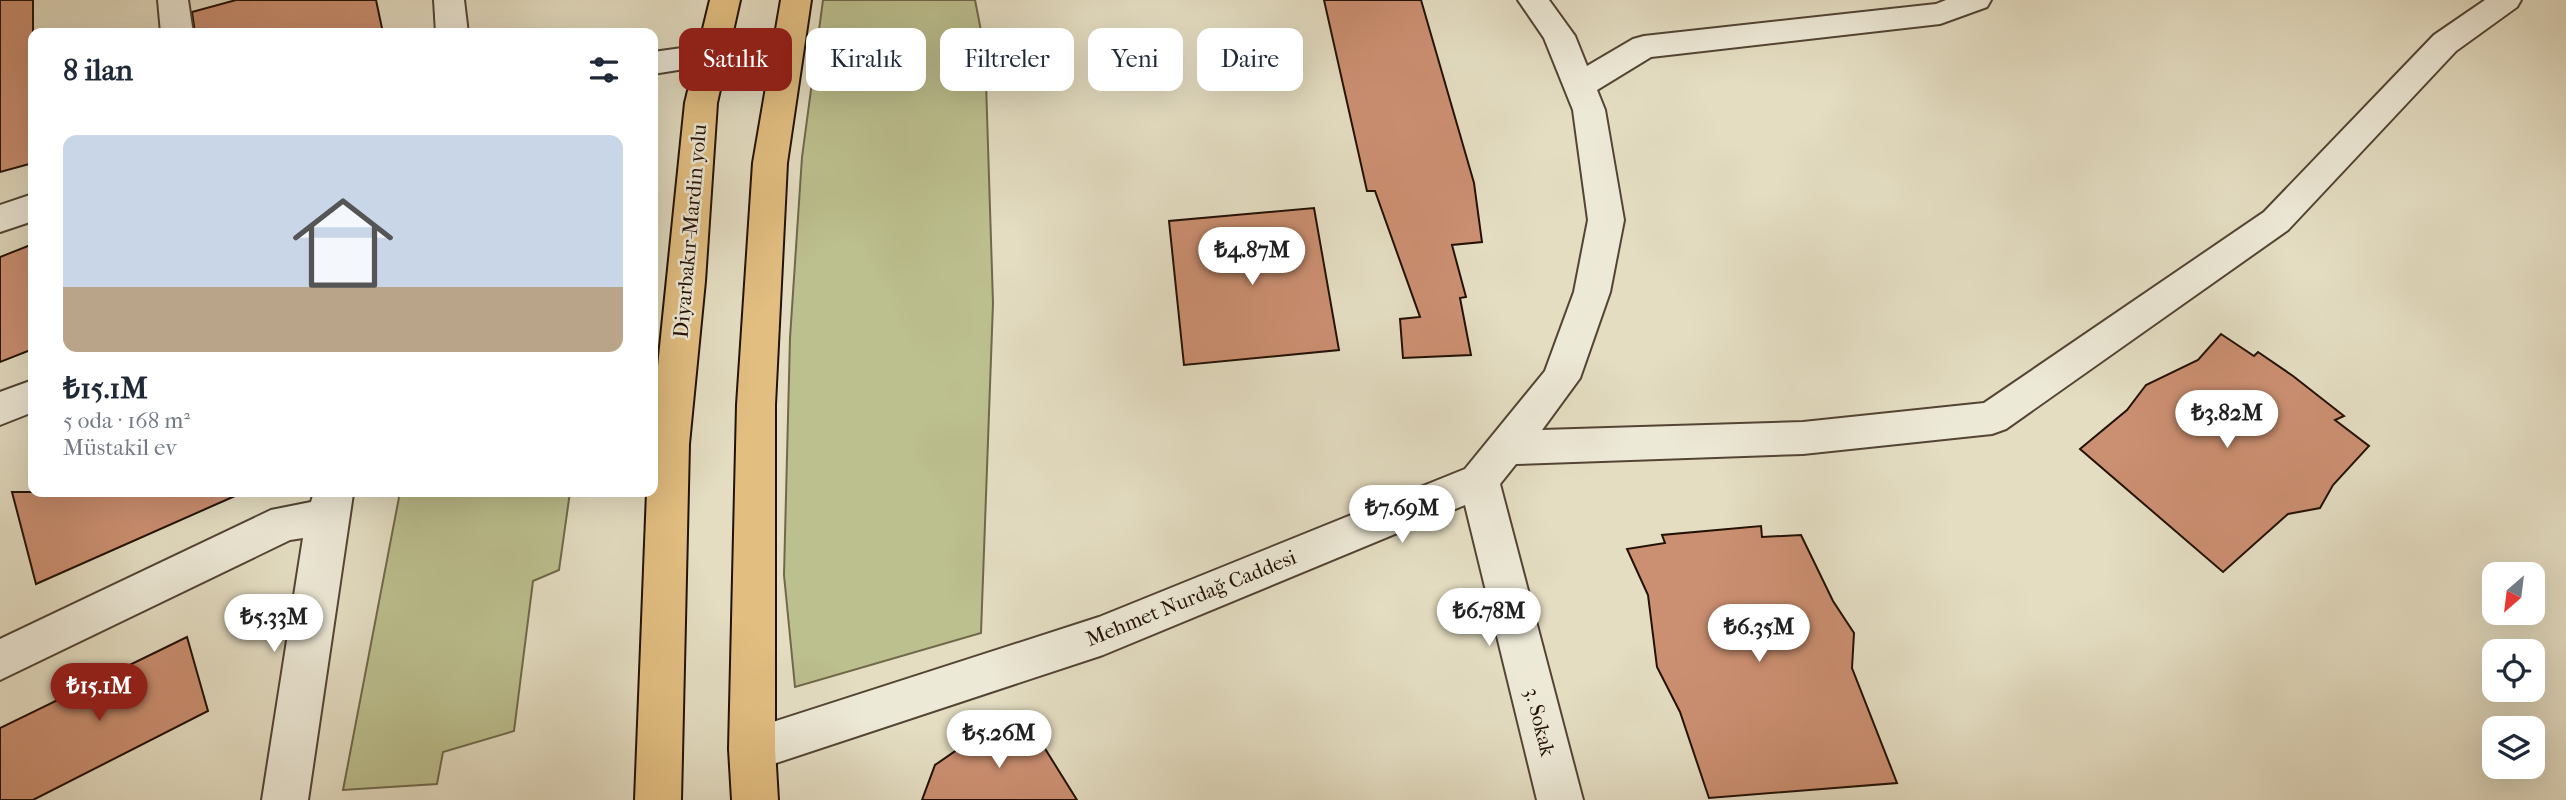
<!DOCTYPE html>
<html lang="tr">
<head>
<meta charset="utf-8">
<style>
  body { margin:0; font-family:"IM FELL French Canon",serif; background:#f6f6f7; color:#1f2937; height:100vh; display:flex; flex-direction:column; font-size:26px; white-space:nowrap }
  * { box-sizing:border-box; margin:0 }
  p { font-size:23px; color:#747a83 }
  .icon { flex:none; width:38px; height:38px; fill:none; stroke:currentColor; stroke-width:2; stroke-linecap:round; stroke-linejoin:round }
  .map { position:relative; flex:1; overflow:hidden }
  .side { position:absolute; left:28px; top:28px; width:630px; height:469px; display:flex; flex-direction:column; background:#fff; border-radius:14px; box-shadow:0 7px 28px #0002 }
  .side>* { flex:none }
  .hud { position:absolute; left:679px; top:28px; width:665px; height:63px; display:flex; gap:14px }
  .needle { width:46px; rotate:208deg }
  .buttons { position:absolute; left:2482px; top:562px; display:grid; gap:14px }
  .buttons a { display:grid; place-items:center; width:63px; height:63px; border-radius:14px; background:#fff; box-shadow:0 7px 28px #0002; font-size:35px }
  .price { position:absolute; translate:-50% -60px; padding:0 16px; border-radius:24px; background:#fff; color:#222; font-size:23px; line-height:46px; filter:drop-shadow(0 2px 4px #0008) }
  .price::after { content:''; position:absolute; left:50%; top:42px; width:21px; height:16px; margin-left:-10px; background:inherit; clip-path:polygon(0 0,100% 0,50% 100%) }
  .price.on { background:#8f2418; color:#fff }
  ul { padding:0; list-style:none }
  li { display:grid; align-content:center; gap:14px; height:371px; padding:0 35px }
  li span { display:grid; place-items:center; height:217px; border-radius:14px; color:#555 }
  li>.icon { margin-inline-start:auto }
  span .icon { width:126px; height:126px; fill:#fffc; stroke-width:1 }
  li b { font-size:30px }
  h2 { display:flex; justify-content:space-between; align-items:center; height:84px; padding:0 35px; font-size:30px }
  .chip { padding:0 24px; border-radius:14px; background:#fff; box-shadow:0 7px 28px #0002; font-size:24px; line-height:63px }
  .chip.on { background:#8f2418; color:#fff }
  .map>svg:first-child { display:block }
  .green { fill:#bcbf8e; stroke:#70684a; stroke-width:2 }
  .building { fill:#cb8f71; stroke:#231105; stroke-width:2 }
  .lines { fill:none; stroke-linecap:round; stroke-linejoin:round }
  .minor-casing { stroke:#534434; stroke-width:4 }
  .highway-casing { stroke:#231105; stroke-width:4 }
  .minor { fill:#ede9d7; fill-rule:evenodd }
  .highway { fill:#e2be81; fill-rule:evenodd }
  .labels { text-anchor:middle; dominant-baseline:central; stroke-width:5; stroke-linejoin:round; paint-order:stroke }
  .street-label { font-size:21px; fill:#231105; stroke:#ede9d7 }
</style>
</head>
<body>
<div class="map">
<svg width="2566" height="800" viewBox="0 0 2566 800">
  <rect width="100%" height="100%" fill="#e4ddc2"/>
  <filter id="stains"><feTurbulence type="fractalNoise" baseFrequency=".00286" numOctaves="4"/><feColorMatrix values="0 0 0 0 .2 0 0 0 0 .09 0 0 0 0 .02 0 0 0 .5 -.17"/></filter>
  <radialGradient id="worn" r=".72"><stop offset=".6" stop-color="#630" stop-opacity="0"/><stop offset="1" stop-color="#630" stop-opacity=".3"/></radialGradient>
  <g class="green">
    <path d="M823 0H975L985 51 993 303 981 633 795 687 784 575 790 338 802 157Z"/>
    <path d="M400 492H570L559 570 533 581 514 731 443 752 437 784 343 790Z"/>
  </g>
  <g class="building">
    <path d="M0 0H33V163L0 172Z"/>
    <path d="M236 0H376L383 33H195L192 12Z"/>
    <path d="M1324 0H1421L1474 183 1482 242 1452 245 1466 297 1460 298 1471 355 1403 358 1400 319 1420 317 1375 191H1367Z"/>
    <path d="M1314 208 1339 350 1184 365 1169 221Z"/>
    <path d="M33 244V349L0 362V257Z"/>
    <path d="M2221 334 2254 356 2258 352 2293 376 2344 416 2335 420 2369 446 2333 485 2320 508 2288 514 2223 572 2080 449 2127 410 2146 385 2198 360Z"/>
    <path d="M12 492H244L36 584Z"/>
    <path d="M1761 526 1762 537 1801 535 1833 601 1854 633 1852 668 1897 783 1709 798 1680 712 1657 667 1648 595 1627 549 1665 543 1662 535Z"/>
    <path d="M187 637 208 711 33 800H0V728Z"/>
    <path d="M993 725 1022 728 1039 739 1077 800H922L935 765Z"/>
  </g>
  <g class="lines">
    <defs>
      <g id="minor">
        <path d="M158 0H188L193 33H161Z"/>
        <path d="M434 0H464L468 33H436Z"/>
        <path d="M1518 0H1549L1575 36 1587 66 1633 39 1644 36 1936 4 1946 0H1991L1987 7 1940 24 1651 57 1597 90 1605 110 1624 220 1610 292 1580 378 1542 430 1803 422 1984 403 2264 212 2434 35 2485 0H2521L2517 7 2456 51 2288 230 2006 429 1992 434 1803 454 1516 464 1500 484 1583 800H1537L1465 505 1103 655 752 771 736 764 729 749 736 734 1099 617 1465 469 1545 371 1574 292 1588 220 1573 110 1544 38Z"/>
        <path d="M711 44 722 47 727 55 722 63 653 74V52Z"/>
        <path d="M33 194V221L0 232V205Z"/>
        <path d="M33 380V412L0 425V392Z"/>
        <path d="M314 492 353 494 308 800H262L303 538 290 540 0 680V639L271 510 311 502Z"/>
      </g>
      <g id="highway">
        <path d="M710 0H740L717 103 705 281 689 444 681 800H635L647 492H653V415L685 103Z"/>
        <path d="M781 0H811L787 163 775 405V749L778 800H732L729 749 737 405 753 163Z"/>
      </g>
    </defs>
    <use href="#minor" class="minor-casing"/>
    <use href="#highway" class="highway-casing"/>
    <use href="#minor" class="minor"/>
    <use href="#highway" class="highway"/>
  </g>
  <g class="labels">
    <g class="street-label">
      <text transform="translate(690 231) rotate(-85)">Diyarbakır-Mardin yolu</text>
      <text transform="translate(1191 598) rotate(-22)">Mehmet Nurdağ Caddesi</text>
      <text transform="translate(1540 722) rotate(76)">3. Sokak</text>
    </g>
  </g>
  <rect width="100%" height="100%" filter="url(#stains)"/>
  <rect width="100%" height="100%" fill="url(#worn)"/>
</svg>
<div class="buttons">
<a><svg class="needle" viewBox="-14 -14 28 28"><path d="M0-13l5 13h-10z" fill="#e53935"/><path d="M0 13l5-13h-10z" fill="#747a83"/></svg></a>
<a><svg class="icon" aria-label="locate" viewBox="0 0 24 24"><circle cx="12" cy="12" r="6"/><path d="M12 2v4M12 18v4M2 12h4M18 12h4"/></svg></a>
<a><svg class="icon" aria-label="layers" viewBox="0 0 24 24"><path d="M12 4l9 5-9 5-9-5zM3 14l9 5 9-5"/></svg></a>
</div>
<b class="price" style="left:1252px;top:287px">₺4.87M</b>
<b class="price" style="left:2227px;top:450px">₺3.82M</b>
<b class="price" style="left:1402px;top:545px">₺7.69M</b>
<b class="price" style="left:1489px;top:648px">₺6.78M</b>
<b class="price" style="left:274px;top:654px">₺5.33M</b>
<b class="price" style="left:1759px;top:664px">₺6.35M</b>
<b class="price on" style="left:99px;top:723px">₺15.1M</b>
<b class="price" style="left:999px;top:770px">₺5.26M</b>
<div class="hud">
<a class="chip on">Satılık</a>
<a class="chip">Kiralık</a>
<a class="chip">Filtreler</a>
<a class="chip">Yeni</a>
<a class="chip">Daire</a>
</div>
<section class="side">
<h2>8 ilan<svg class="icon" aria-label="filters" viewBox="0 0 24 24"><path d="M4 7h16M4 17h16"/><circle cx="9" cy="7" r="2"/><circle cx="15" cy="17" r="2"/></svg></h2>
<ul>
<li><span style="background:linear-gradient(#c9d6e8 70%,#b9a48a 0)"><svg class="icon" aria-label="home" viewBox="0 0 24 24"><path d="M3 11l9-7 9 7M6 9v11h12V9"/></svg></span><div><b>₺15.1M</b><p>5 oda · 168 m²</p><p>Müstakil ev</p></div></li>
</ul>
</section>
</div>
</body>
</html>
